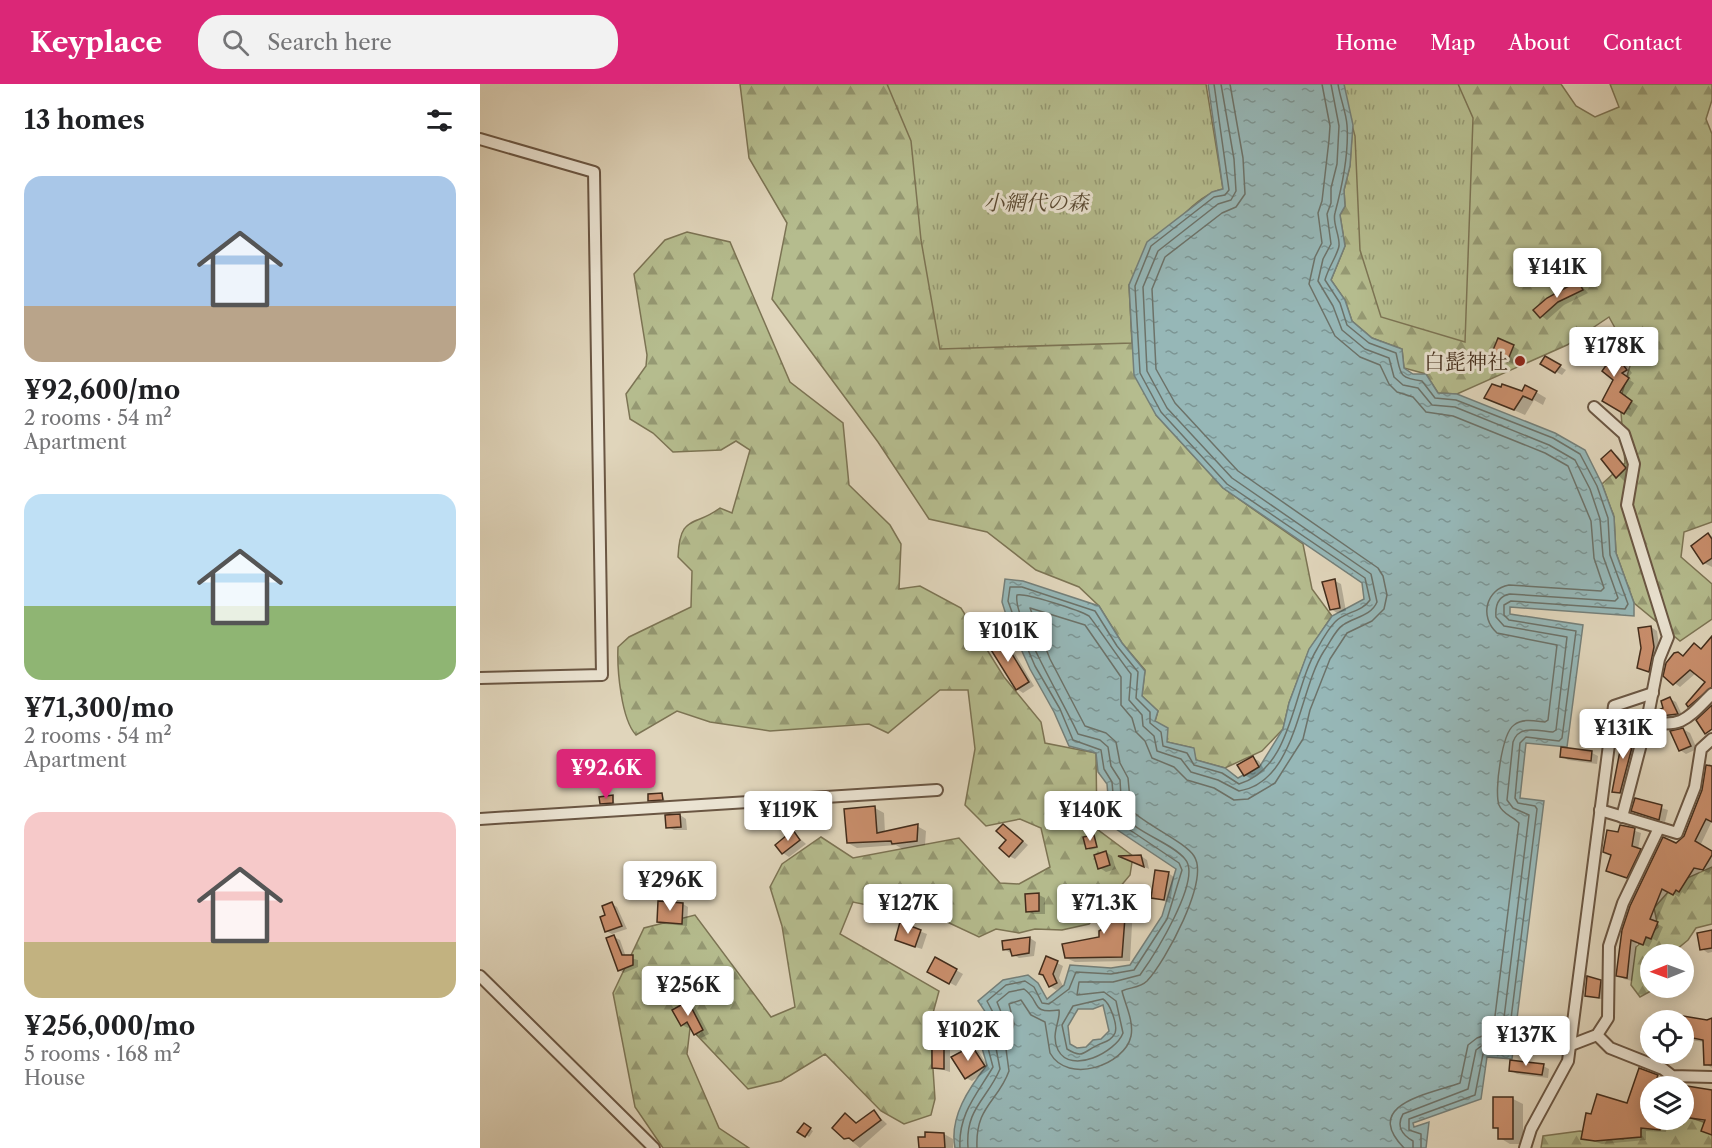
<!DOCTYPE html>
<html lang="en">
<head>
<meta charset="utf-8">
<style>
  body { margin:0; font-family:"Libre Caslon Text","Noto Serif JP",serif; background:#f2f2f2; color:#202124; height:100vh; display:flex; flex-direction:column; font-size:22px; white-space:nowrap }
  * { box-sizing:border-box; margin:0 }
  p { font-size:20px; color:#757577 }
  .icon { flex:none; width:33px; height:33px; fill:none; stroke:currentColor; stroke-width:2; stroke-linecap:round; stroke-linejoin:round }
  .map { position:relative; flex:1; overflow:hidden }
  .sheet { display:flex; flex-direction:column; background:#fff; width:480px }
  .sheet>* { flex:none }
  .needle { width:39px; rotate:269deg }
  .buttons { position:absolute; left:1160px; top:860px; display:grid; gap:12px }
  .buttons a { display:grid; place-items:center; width:54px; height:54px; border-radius:50%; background:#fff; box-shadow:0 3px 15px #0003; font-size:30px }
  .price { position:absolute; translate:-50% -51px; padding:0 14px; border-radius:6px; background:#fff; color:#222; font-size:20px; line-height:39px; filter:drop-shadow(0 2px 3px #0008) }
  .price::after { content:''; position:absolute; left:50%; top:36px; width:18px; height:14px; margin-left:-9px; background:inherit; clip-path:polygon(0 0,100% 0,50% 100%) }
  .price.current { background:#db2777; color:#fff }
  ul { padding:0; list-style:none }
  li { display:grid; align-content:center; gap:12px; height:318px; padding:0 24px }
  li span { display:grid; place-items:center; height:186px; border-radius:18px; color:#555 }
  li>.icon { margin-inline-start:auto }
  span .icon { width:108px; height:108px; fill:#fffc; stroke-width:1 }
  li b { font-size:26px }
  h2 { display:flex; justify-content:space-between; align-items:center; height:72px; padding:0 24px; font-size:26px }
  header { display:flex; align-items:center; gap:36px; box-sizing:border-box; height:84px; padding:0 30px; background:#db2777; color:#fff }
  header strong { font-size:28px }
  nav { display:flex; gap:33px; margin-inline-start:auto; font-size:21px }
  .search { width:420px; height:54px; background:#f2f2f2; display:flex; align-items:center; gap:15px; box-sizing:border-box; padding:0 21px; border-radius:24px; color:#757577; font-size:22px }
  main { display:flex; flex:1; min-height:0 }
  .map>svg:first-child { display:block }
  .forest { fill:url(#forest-firs); stroke:#7c7454; stroke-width:1.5 }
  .park { fill:url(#park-tufts); stroke:#7c7454; stroke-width:1.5 }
  .water { fill:url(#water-ripples); stroke:#747f79; stroke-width:1.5; fill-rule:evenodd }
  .shadow { fill:#0003 }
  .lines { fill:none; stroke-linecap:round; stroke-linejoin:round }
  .shore { stroke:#6c7269; stroke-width:1.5 }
  .building { fill:#ca8f6d; stroke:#422c1b; stroke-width:1.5 }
  .minor-casing { stroke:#6a5643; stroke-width:14 }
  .minor { stroke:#ebe4d3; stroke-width:10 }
  .poi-dot { fill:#8f2418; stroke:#ebe4d3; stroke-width:2 }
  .labels { text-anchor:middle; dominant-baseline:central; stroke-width:6; stroke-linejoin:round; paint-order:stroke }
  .park-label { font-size:21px; font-style:italic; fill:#594932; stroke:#ebe4d3 }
  .poi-label { font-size:21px; fill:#422c1b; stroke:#ebe4d3; text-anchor:end }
</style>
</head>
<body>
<header>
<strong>Keyplace</strong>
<div class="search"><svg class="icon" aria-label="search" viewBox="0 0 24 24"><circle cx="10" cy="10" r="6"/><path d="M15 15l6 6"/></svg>Search here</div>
<nav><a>Home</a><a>Map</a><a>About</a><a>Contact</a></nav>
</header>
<main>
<section class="sheet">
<h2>13 homes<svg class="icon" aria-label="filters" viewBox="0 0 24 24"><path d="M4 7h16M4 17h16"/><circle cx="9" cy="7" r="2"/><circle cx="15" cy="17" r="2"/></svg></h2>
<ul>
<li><span style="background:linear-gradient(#a9c7e8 70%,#b9a48a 0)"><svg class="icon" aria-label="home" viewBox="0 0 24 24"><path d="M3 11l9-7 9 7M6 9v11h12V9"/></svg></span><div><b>¥92,600/mo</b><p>2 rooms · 54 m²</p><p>Apartment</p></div></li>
<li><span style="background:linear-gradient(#bfe0f5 60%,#8fb573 0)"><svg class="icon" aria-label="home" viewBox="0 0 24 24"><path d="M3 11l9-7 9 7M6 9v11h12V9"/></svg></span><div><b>¥71,300/mo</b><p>2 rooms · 54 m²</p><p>Apartment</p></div></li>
<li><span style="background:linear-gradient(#f6c9c9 70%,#c2b280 0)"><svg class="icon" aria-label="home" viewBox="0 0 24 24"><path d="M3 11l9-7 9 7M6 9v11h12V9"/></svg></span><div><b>¥256,000/mo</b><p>5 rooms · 168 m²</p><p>House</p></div></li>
</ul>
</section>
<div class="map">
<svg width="1232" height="1064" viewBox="0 0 1232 1064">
  <defs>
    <pattern id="forest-firs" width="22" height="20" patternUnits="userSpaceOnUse" patternTransform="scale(1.5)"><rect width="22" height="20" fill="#b5bc8e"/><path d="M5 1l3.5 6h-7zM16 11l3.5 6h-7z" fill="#959973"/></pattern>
    <pattern id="park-tufts" width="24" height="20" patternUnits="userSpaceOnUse" patternTransform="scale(1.5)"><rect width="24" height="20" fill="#b5bc8e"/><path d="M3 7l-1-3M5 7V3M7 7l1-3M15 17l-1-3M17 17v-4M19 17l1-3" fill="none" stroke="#959973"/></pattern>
    <pattern id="water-ripples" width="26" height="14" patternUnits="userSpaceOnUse" patternTransform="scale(1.5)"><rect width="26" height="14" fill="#96b7b7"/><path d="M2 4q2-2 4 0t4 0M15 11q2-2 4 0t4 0" fill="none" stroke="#7c9594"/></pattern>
  </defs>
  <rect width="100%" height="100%" fill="#e0d5bb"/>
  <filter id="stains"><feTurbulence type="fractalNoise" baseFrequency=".00333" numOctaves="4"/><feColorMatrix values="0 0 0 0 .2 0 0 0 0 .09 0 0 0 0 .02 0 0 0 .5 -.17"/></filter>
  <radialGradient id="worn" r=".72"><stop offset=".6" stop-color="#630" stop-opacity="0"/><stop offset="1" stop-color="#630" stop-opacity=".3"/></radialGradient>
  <g class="forest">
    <path d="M260 0H648L641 176 676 331 743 404 823 460 832 505 852 532 829 566 809 619 803 645 782 667 745 684 716 676 713 664 687 658 675 637 678 627 662 612 665 586 642 559 619 522 599 503 556 486 507 448 449 435 398 358 292 215 307 139 269 74Z"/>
    <path d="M875 0H1081L1096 22 1115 33 1139 23 1130 0H1232V16L1226 35 1232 50V438L1204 448 1201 473 1232 500V535L1200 557 1154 519 1136 469 1134 433 1122 400 1145 379 1140 316 1152 275 1129 233 1087 261 977 310 958 309 946 290 924 284 922 265 892 254 872 237 865 216 851 196 865 162 860 131 865 122 864 106 870 82Z"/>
    <path d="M207 148 250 158 310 298 363 339 369 401 410 441 421 460 419 505 440 502 481 524 524 593 561 638 565 659 616 669 617 745 653 772 650 791 609 840 582 846 555 845 539 849 516 845 499 853 465 837 373 818 360 850 459 907 450 940 455 1015 451 1031 424 1040 401 1027 345 970 301 997 268 1005 210 944 207 970 239 1044 269 1064H183L155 1023 133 909 164 844 215 831 291 933 315 923 302 842 290 803 302 780 341 753 373 774 479 754 520 799 539 800 570 783 561 744 540 735 506 742 485 721 495 665 488 606H460L408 649 389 640 290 647 230 638 197 627 156 651C141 635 137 585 138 563L149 553 211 523 212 487 198 473C200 429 214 444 240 424L252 429 270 366 256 357 241 366 193 368 173 349 150 335 146 310 166 282 167 271 154 190 185 156Z"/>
    <path d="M1232 783V840L1216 844 1208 856 1191 870H1170V903H1173L1171 907 1160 913 1151 901 1156 863 1178 843 1174 824 1196 799Z"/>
    <path d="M1203 1031 1232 1041V1064H1061L1063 1052 1100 1047 1143 1055 1179 1035H1203Z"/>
  </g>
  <g class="park">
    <path d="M407 0H726L743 105C706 113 672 172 649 201L652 259 460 265 441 156 431 57Z"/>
    <path d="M861 0H978L993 34 985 258 901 233 880 166 875 52Z"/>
  </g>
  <path class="water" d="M728 0H864L873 41 870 82 864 106 865 122 860 131 865 162 851 196 865 216 872 237 892 254 922 265 924 284 933 290H946L958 309 977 310 1075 349 1105 366 1122 400 1134 433 1136 469 1154 519V532L1030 523V530L1103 541 1087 663 1046 659 1040 714 1064 717 1032 975 1007 973 1001 1015 933 1039 934 1043 949 1038 946 1064H475C469 1033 489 1004 507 981L502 964 512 938 498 917 523 896 548 891 558 899 567 915 584 901 590 881 631 884 650 881 682 832 696 785 636 745 630 735 627 700 618 688 616 669 589 662 574 628 550 585 527 534 522 518 525 495 543 497 619 522 642 559 665 587 662 612 678 627 675 637 688 644 687 658 714 664 716 676 745 684 758 694 780 682 803 645 809 619 829 565 852 532 884 515 882 499 743 404 676 331 654 291 649 201 667 158 732 108 743 105ZM623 921 629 947 621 955 613 956 606 963 597 964 590 960 588 942 598 925H613Z"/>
  <g class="shadow">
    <path d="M1098 198 1108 209 1084 221 1067 236 1055 227Z"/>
    <path d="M1120 249 1126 253 1152 289 1147 294 1154 299 1145 313 1158 322 1151 333 1124 316 1141 290Z"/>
    <path d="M1109 257 1122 268 1112 278 1106 274Z"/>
    <path d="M1033 262 1039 266 1034 280 1019 274Z"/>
    <path d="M1066 274 1086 286 1082 291 1062 280Z"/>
    <path d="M1056 308 1066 314 1063 321 1054 316 1045 331 1006 314Z"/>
    <path d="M1131 368 1138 372 1151 391 1144 397 1123 375Z"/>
    <path d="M1228 451 1232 452V483L1224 479Z"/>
    <path d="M855 497 861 500 866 527 857 529 851 525Z"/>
    <path d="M1171 543 1177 547 1180 568 1175 590 1159 584Z"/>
    <path d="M521 554 528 558 554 602 543 609 537 605Z"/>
    <path d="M1232 554V609L1215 625 1209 622 1227 598 1216 589 1200 603 1185 592 1214 561 1222 566Z"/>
    <path d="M1190 615 1196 618 1203 633 1189 634 1182 631Z"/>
    <path d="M1203 645 1210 649 1217 665 1206 670 1200 666Z"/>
    <path d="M1145 647 1162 653 1147 712 1134 707Z"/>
    <path d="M1083 665 1112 669 1118 672 1117 680 1088 676 1082 672Z"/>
    <path d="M773 674 779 677 785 687 771 695 765 691Z"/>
    <path d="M1229 680 1232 681V737L1220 762 1232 769V784L1229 789 1221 786 1205 810 1202 808 1199 813 1189 807 1176 839 1183 843 1177 857 1173 855 1169 863 1157 858 1152 897 1144 895 1138 891 1143 847 1196 760 1205 753 1223 706Z"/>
    <path d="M182 710 185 717 170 716Z"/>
    <path d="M132 713 135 720 121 719Z"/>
    <path d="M1156 716 1188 726 1185 738 1153 727Z"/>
    <path d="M395 724 404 729 405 749 437 742 446 747 445 761 422 765 416 761 377 764 368 759Z"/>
    <path d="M200 731 206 735 207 746H194L188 743Z"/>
    <path d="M1141 742 1161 749 1158 765 1166 769 1153 796 1133 789 1132 772 1124 768 1139 750Z"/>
    <path d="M529 745 548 761 535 775 529 772Z"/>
    <path d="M313 748 326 760 309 773 303 769Z"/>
    <path d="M613 752 618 764 610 766 607 764Z"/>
    <path d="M626 768 632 772 636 785 626 788 620 784Z"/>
    <path d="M661 772 667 776 669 785 643 773Z"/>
    <path d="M688 789 694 793 690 819 672 813Z"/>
    <path d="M559 811 565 814V830H553L547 827Z"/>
    <path d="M653 812 661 817 660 824 653 823 650 877 595 878 586 874 621 854 633 825Z"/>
    <path d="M132 820 137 823 147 845 132 850 126 847Z"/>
    <path d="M203 820 208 823 207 842 184 840 179 837Z"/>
    <path d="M421 840 447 850 442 865 423 859Z"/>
    <path d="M1232 847V868L1228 869 1222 865Z"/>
    <path d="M134 853 140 856 146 873 158 876V883L144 889 139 886Z"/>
    <path d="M550 854 556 858 554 872 539 874 524 865Z"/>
    <path d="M456 875 483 890 476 902 449 888Z"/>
    <path d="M577 879 583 882 579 894 583 902 576 906 570 902 565 891Z"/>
    <path d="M1120 897 1127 901 1125 916 1106 911Z"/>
    <path d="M208 919 215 923 229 950 221 954 215 950 211 943 208 944 202 941Z"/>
    <path d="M1192 932 1227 938 1232 936V984L1226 980 1224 958 1203 955V936H1191Z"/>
    <path d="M464 939 470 942V988L454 983Z"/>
    <path d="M1168 958 1170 969H1189L1185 977 1163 968Z"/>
    <path d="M492 964 499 968 510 985 492 997 486 994Z"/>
    <path d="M1063 982 1069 985 1068 994 1037 990 1030 986Z"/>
    <path d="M1177 992 1184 996 1181 1002H1170V1035H1203V1018L1232 1008V1051L1223 1047 1226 1038 1205 1034 1204 1041 1187 1039 1186 1048 1166 1047V1056L1122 1060 1103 1054 1112 1032 1148 1021Z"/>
    <path d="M1033 1015 1043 1020V1060H1030L1020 1054V1046L1015 1043Z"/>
    <path d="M394 1028 407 1040 380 1064 354 1043 366 1031 378 1040Z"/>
    <path d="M324 1041 333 1047 329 1053 320 1047Z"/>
    <path d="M464 1050 473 1055V1064H447Z"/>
  </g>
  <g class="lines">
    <g class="shore">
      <path d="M842 0 850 42 849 56 842 117 838 129 842 159 835 173 829 200 855 252 880 273 900 281 909 300 917 308 933 313 946 328 973 332 1065 369 1088 382 1111 437 1114 474 1124 504 1121 507 1029 501C1006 505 999 533 1017 549L1077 561 1068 636 1065 638C1055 637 1043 634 1034 641 1022 649 1014 707 1019 721 1023 731 1033 732 1039 739L1013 948 997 954 988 961 980 999C950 1010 881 1020 924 1064"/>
      <path d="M851 0 859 42 857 80 851 104V119L847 130 851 160 843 175 838 197 853 222 862 246 885 265 909 274 914 293 923 301 938 304 952 321 975 323 1069 361 1095 376 1110 405 1120 435 1123 472 1138 514 1135 517 1030 510C1018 512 1015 521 1016 533L1024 542 1087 553 1076 646 1073 648C1058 647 1039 640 1033 658L1027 716 1033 724 1049 731 1021 958 1004 960 996 966 988 1005 923 1030C916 1042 922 1051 933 1057V1064"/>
      <path d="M858 0C860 14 866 28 867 41 869 69 862 103 855 129 852 139 860 151 859 162 857 172 848 184 845 196L860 219 867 241 889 259 916 269C921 290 918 294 942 297L955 314 976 316 1073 354 1100 370 1117 402 1128 434 1130 471 1148 520 1145 525 1031 517 1024 521V531L1029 536 1096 547 1082 654 1079 657 1046 653 1040 659 1035 714 1038 719 1055 722 1057 725 1027 967H1007L1003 970 995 1011 929 1035V1046L941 1050V1064"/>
      <path d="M623 915C630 919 638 941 635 949 631 958 622 958 616 962 603 968 603 975 587 965L582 941 593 922Z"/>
      <path d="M480 1064C478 1030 497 1010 513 983L508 964 518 938 507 917 526 901 545 897 554 903 562 919 569 920 589 905 596 888 631 890 654 886 687 835 702 786 699 779 641 740 635 732 632 698 624 685 621 666 593 656 580 625 555 582 533 531 528 517 530 503H542L615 527 637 562 658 588 656 614 670 628V639L681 648 683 662 707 669 714 681 742 689 759 700C813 684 812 606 837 565 842 556 848 545 855 538 864 528 882 528 890 516L885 494 747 400 681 328 660 289 655 202 671 162 734 113 745 111 749 106 734 0"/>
      <path d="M488 1064C485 1024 507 1016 520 985L516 964 525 938 517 918 529 908 544 905C562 918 549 930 579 926 581 936 570 950 578 966 591 991 636 968 643 949L636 917 624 908 597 911 599 898H633L660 891C673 873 723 795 705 775 691 758 657 750 642 730L640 696 631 682 628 663 620 656 598 650C587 624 532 533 537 511 546 509 599 526 609 532 612 535 644 582 651 590L649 616 662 631 663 642 674 652 677 667 701 675 711 688 738 696 759 707C817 698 818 607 844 567 850 559 855 546 863 541 875 533 891 532 897 518L891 490 752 394 687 324 667 287 663 203 678 167 738 120 751 116 756 107 754 75 741 0"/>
      <path d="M497 1064C495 1022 518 1018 529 987L526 965 534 940 529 920 541 916 551 931 565 938 570 969C588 1001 645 981 651 952 654 937 645 920 642 907 650 903 660 904 667 897 685 878 730 796 714 772 705 758 666 741 651 726L648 694 640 679 636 658 626 649 605 642 570 575 550 524 605 541 641 593V621L652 634 656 648 665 657 672 674 694 683 707 696 734 704 754 716 768 715 795 699 823 655 830 626 850 575 867 549 892 537 904 525 907 511 903 492 898 484 758 387 695 319 676 285 672 205 685 173 742 129 756 123 765 110 763 74 750 0"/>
    </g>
  </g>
  <g class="building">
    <path d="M1098 197 1103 206 1078 218 1060 234 1053 226 1067 214Z"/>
    <path d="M1119 247 1147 286 1142 289 1149 294 1140 308 1152 317 1144 330 1122 317 1133 296 1122 287 1127 280 1136 285 1113 254Z"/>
    <path d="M1018 254 1034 261 1027 278 1011 271Z"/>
    <path d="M1109 255 1117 263 1105 275 1098 268Z"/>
    <path d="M1065 272 1081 281 1075 289 1060 280Z"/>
    <path d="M1012 300 1021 303 1022 300 1042 307 1045 301 1057 307 1052 316 1043 312 1034 326 1004 314Z"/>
    <path d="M1131 366 1146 384 1136 394 1121 375Z"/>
    <path d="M1228 449 1232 455V474L1223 480 1211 462Z"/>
    <path d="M855 495 860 524 850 526 842 498Z"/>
    <path d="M1171 542 1174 563 1169 588 1157 584 1161 564 1158 544Z"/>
    <path d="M521 552 549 598 536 606 508 561Z"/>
    <path d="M1232 552V603L1208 623 1206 620 1225 598 1210 586 1193 601 1183 592 1186 579 1194 569 1198 568 1203 572 1214 559 1221 565Z"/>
    <path d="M1190 613 1198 630 1181 632 1179 626 1183 624 1181 617Z"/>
    <path d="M1232 621V645L1225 650 1216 636Z"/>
    <path d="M1203 644 1211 662 1199 667 1190 647Z"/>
    <path d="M1144 646 1156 648 1140 709 1132 708Z"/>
    <path d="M1081 663 1112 667 1111 677 1080 673Z"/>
    <path d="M773 672 779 683 764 692 757 681Z"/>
    <path d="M1226 681 1232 682V738L1226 735 1215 757 1232 767V771L1223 786 1214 784 1199 808 1196 806 1193 811 1182 805 1170 835 1178 838 1171 855 1166 853 1163 861 1151 856 1147 894 1136 892 1142 846 1150 822 1183 753 1196 759 1204 752 1222 706Z"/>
    <path d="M182 709 183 716 168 717V710Z"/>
    <path d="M133 711V719L120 720 119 713Z"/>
    <path d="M1155 714 1182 721 1179 736 1151 727Z"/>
    <path d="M395 722 397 749 438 740 437 757 412 760 411 757 367 759 364 725Z"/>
    <path d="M200 730 201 743 186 744 185 731Z"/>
    <path d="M523 740 543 757 529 773 519 764 526 756 516 747Z"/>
    <path d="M1140 741 1155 744 1152 762 1161 765 1147 794 1126 787 1131 771 1123 768 1127 746 1138 748Z"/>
    <path d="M313 746 320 756 302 770 295 761Z"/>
    <path d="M614 751 617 763 606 765 603 753Z"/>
    <path d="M626 767 630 781 618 785 614 771Z"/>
    <path d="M661 771 664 783 638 772Z"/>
    <path d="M675 786 689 788 684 816 671 814Z"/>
    <path d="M559 809V827L546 828 545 810Z"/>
    <path d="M641 809 653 810 652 820H646L642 873 585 874 582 860 619 853V847L624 844 626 823H632V817L640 818Z"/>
    <path d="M178 817 203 819 202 840 177 838Z"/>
    <path d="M132 818 142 842 125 848 120 833 125 831 122 822Z"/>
    <path d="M420 838 441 846 435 863 415 856Z"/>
    <path d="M1232 846V864L1220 866 1217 849Z"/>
    <path d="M134 851 142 871H153V881L138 887 126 854Z"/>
    <path d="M550 853 549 869 532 872 530 865 523 866 522 857Z"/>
    <path d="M566 872 578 877 573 890 577 899 569 903 563 891 559 890Z"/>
    <path d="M455 873 477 885 469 900 447 888Z"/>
    <path d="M1107 892 1121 896 1119 914 1105 912Z"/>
    <path d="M208 917 223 946 214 951 207 938 201 942 192 926Z"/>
    <path d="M1203 932 1227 936 1232 934V981H1224L1223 956 1203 952Z"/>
    <path d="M464 937V985L452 984V938Z"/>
    <path d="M492 962 505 982 485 995 471 973Z"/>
    <path d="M1030 976 1064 980 1062 991 1029 987Z"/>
    <path d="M1159 984 1178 991 1174 1002H1170V1035H1181L1180 1046 1161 1044V1053L1115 1057 1101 1055 1106 1029 1111 1030 1117 1010 1147 1019Z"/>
    <path d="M1207 1002 1232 1006V1051L1221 1047 1225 1036 1203 1033Z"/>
    <path d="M1013 1013H1033V1055H1018V1044H1013Z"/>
    <path d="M394 1026 401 1036 373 1057 369 1054 364 1055 352 1044 365 1029 376 1039Z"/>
    <path d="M324 1039 331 1044 325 1053 317 1048Z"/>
    <path d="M445 1048 464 1049 465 1064H439L438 1053H445Z"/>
  </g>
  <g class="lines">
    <defs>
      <g id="minor">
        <path d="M0 55 114 88 122 591 0 594"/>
        <path d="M1114 323 1144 350 1154 380 1147 421 1188 553 1179 575 1167 637C1202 645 1208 634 1232 610"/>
        <path d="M1120 726 1197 749 1215 703 1221 665 1232 655"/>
        <path d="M1142 733 1167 637"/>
        <path d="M0 735 457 706"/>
        <path d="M0 892 174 1064"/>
        <path d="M1117 951 1130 964 1183 985 1192 992 1232 993"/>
        <path d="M1091 961 1117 951 1128 934 1129 862 1143 819 1179 744"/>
        <path d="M1045 1064 1051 1045 1088 977 1134 622 1173 609"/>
      </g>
    </defs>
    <use href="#minor" class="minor-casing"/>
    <use href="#minor" class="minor"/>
  </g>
  <circle class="poi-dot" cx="1040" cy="277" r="6"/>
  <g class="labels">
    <g class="park-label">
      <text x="556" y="118">小網代の森</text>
    </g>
    <g class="poi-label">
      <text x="1028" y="277">白髭神社</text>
    </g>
  </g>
  <rect width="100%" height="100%" filter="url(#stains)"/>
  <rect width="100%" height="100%" fill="url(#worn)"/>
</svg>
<div class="buttons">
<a><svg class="needle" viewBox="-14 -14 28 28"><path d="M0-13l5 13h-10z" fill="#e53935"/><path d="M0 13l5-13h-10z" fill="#757577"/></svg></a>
<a><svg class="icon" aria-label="locate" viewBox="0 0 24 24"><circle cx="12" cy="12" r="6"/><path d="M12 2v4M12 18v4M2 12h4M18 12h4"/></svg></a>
<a><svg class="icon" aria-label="layers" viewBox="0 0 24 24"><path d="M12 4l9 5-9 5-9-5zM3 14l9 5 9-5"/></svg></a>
</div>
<b class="price" style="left:1077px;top:215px">¥141K</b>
<b class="price" style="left:1134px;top:294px">¥178K</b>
<b class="price" style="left:528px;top:579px">¥101K</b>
<b class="price" style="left:1143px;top:676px">¥131K</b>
<b class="price current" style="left:126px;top:716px">¥92.6K</b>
<b class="price" style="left:308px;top:758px">¥119K</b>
<b class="price" style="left:610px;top:758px">¥140K</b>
<b class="price" style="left:190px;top:828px">¥296K</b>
<b class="price" style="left:428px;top:851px">¥127K</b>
<b class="price" style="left:624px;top:851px">¥71.3K</b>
<b class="price" style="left:208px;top:933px">¥256K</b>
<b class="price" style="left:488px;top:978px">¥102K</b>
<b class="price" style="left:1046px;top:983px">¥137K</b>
</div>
</main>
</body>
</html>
